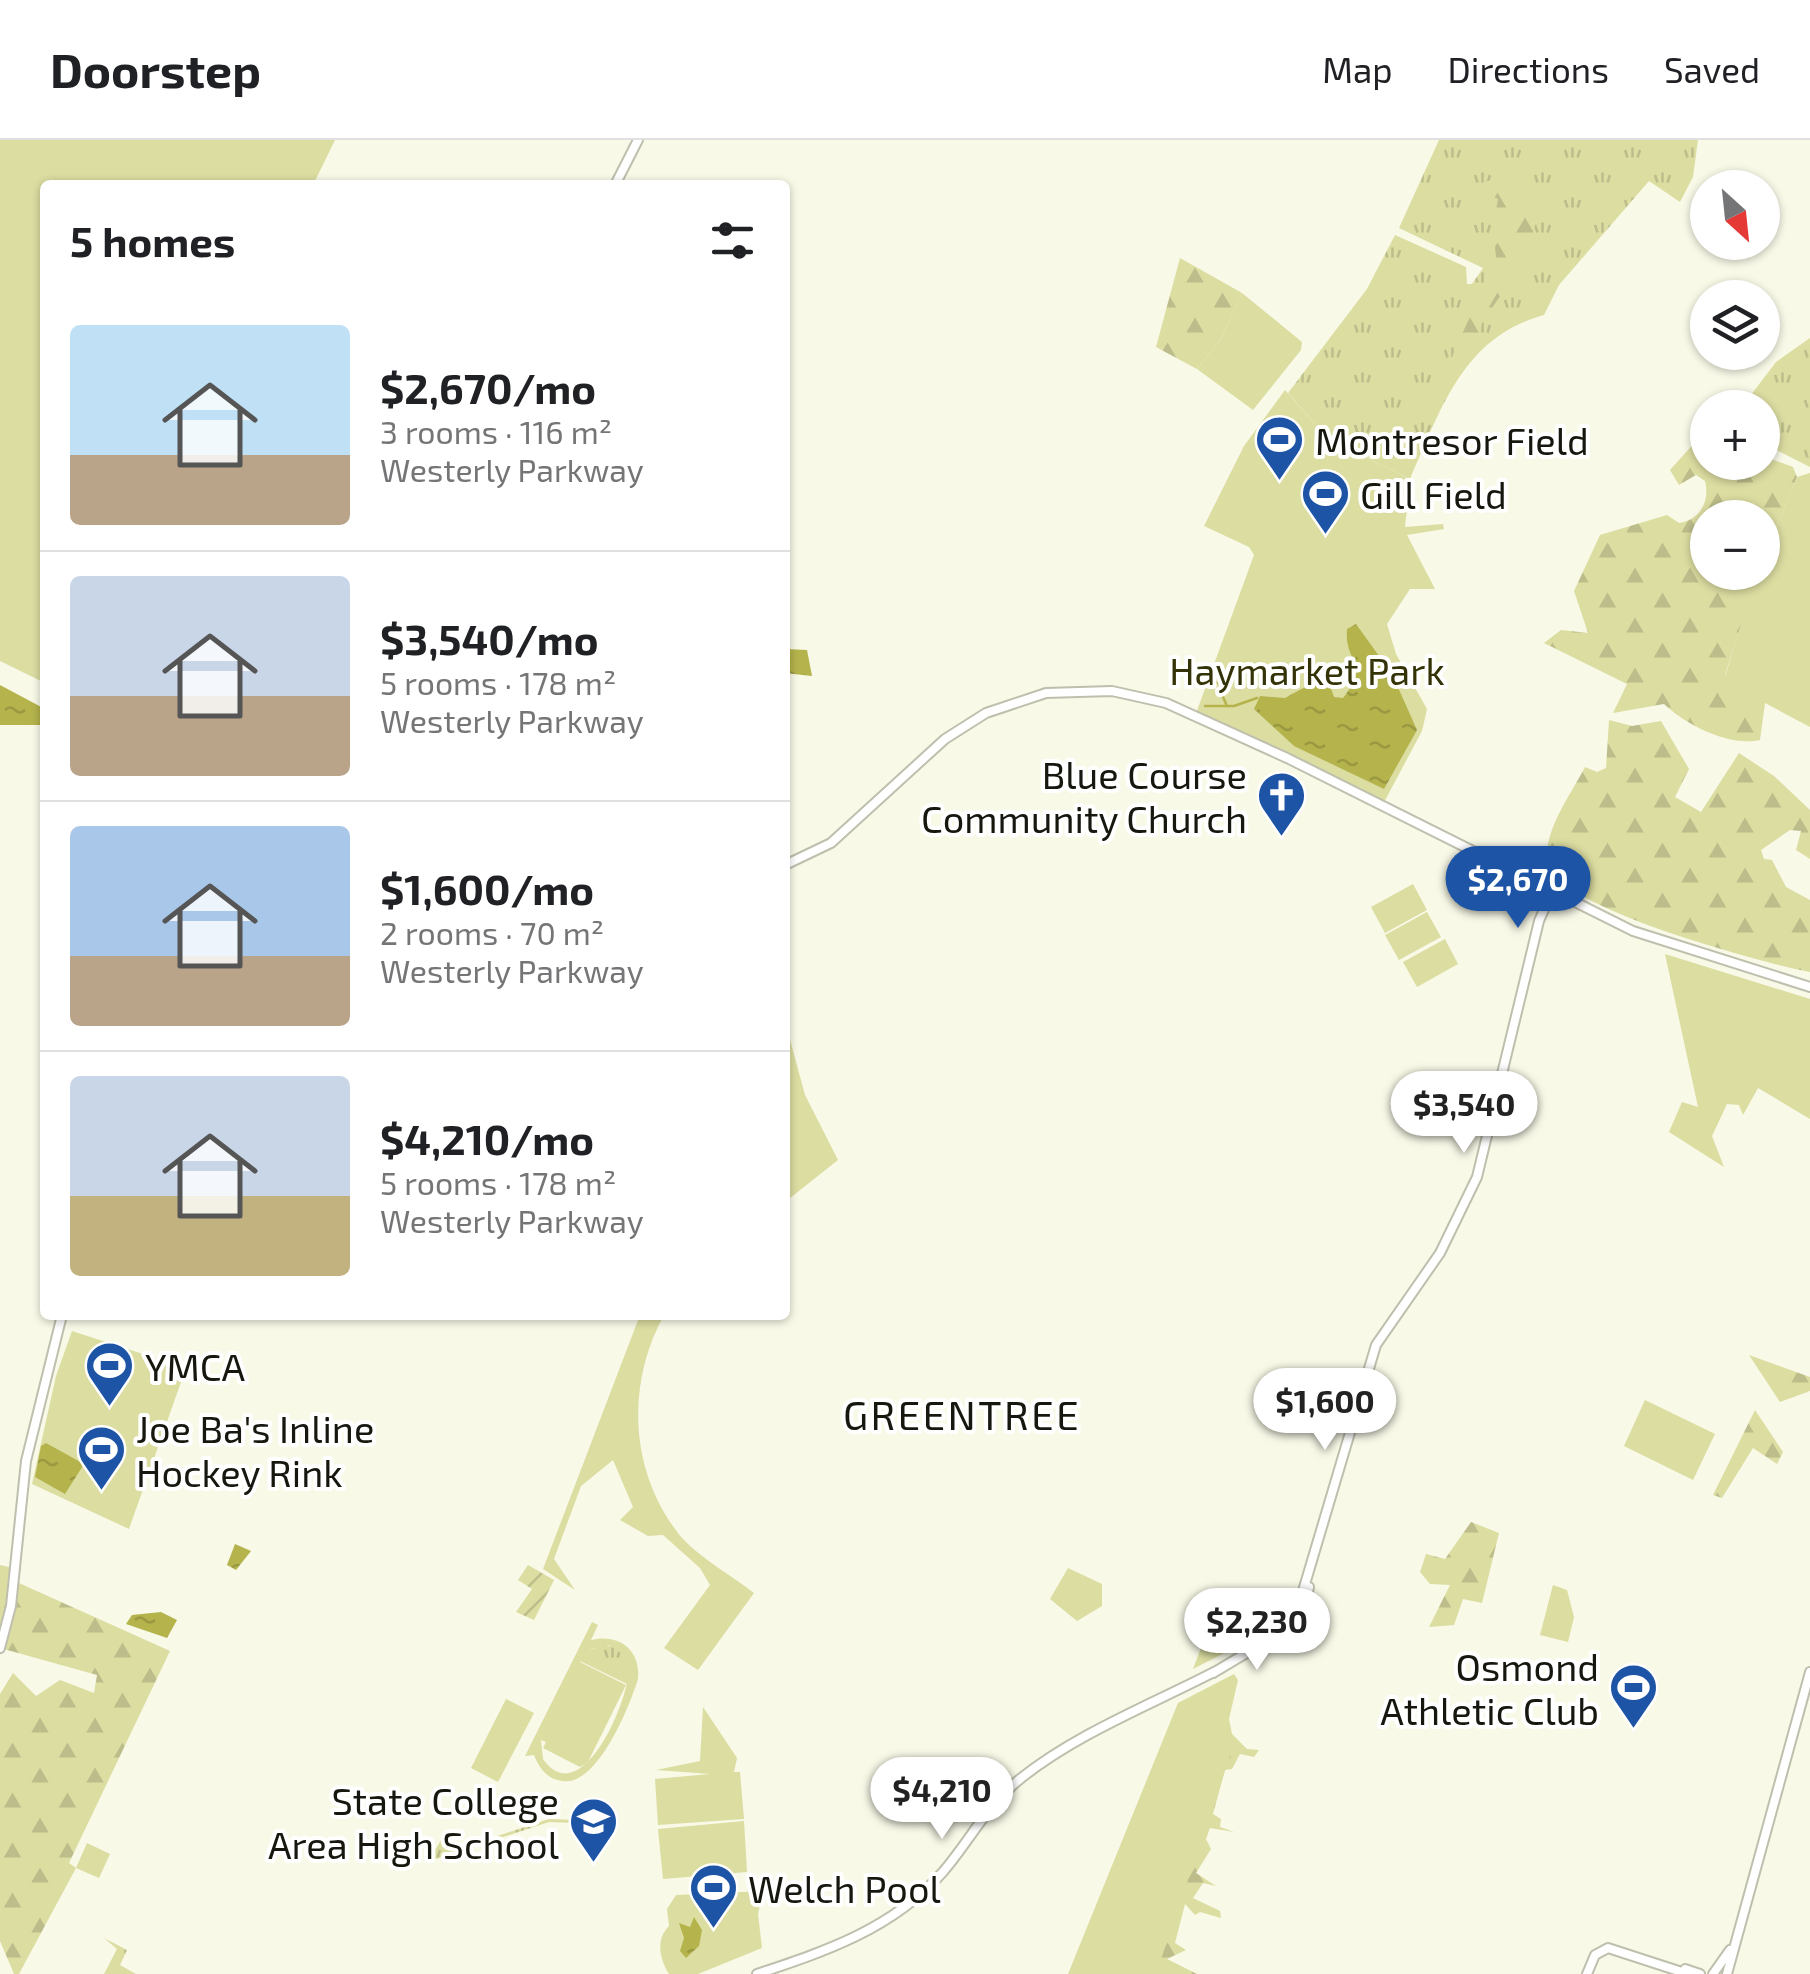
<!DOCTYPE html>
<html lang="en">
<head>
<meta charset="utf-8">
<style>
  body { margin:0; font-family:"Exo 2",sans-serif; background:#f6f6f6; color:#202124; height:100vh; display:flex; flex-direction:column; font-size:38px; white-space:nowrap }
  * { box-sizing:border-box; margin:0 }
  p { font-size:32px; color:#757577 }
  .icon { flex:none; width:55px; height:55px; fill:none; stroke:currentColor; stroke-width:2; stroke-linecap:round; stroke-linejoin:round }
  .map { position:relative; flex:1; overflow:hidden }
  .side { position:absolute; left:40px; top:40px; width:750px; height:1140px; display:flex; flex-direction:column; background:#fff; border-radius:10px; box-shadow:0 2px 8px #0004 }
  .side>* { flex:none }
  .needle { width:65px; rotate:153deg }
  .buttons { position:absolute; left:1690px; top:30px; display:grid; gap:20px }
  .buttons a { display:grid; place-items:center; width:90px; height:90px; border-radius:50%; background:#fff; box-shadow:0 2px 8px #0004; font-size:50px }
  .price { position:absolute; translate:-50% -85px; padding:0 22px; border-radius:35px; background:#fff; color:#222; font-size:32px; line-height:65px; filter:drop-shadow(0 2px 5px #0008) }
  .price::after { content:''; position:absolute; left:50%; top:60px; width:30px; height:22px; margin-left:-15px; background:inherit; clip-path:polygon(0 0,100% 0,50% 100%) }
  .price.on { background:#1d54a6; color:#fff }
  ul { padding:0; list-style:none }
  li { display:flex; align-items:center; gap:30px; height:250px; padding:0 30px }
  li+li { border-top:2px solid #e0e0e0 }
  li span { display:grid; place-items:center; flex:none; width:280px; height:200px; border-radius:10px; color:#555 }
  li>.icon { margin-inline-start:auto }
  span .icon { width:120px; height:120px; fill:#fffc; stroke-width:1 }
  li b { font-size:42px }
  h2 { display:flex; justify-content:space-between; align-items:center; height:120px; padding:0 30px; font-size:42px }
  header { display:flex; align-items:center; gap:60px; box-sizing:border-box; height:140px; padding:0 50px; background:#fff; border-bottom:2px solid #e0e0e0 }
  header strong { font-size:48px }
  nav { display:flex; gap:55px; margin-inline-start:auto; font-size:35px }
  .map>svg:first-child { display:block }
  .grass { fill:url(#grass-tufts) }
  .forest { fill:url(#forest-firs) }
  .park { fill:#dcdda1; fill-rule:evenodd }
  .garden { fill:url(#garden-furrows) }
  .water { fill:url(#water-ripples) }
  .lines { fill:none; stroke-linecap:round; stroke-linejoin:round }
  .stream { stroke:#b4b34c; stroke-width:2.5 }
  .secondary-casing { stroke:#bfbfae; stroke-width:12 }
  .primary-casing { stroke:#bfbfae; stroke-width:12 }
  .secondary { stroke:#fff; stroke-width:8 }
  .primary { stroke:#fff; stroke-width:8 }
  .labels { text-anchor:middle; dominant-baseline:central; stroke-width:8; stroke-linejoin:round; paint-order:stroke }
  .poi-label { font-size:38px; fill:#171710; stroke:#fff; text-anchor:start }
  .park-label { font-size:38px; fill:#343307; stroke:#fff }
  .neighbourhood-label { font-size:40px; letter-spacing:2.5px; fill:#171710; stroke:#fff }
</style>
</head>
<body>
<header>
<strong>Doorstep</strong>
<nav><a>Map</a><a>Directions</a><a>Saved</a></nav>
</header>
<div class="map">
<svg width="1810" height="1834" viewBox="0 0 1810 1834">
  <defs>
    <pattern id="grass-tufts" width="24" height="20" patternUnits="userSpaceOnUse" patternTransform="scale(2.5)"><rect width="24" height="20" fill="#dcdda1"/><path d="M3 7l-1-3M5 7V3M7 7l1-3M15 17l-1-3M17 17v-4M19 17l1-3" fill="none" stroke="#bcbd8a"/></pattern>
    <pattern id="forest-firs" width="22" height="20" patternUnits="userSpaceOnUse" patternTransform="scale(2.5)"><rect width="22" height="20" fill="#dcdda1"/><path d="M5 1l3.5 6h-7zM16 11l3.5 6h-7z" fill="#bcbd8a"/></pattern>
    <pattern id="garden-furrows" width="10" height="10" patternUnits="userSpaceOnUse" patternTransform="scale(2.5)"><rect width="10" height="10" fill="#dcdda1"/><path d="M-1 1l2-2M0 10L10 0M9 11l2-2" fill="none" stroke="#bcbd8a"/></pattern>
    <pattern id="water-ripples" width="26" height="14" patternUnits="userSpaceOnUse" patternTransform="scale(2.5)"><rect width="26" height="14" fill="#b4b34c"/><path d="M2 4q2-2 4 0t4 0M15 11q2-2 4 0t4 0" fill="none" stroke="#9a9941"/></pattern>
  </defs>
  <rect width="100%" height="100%" fill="#f8f9e7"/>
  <g class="grass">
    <path d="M1439 0H1698L1693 37 1680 62 1649 41 1559 145 1544 175C1463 197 1441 269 1410 339L1328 299 1288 253 1367 149 1395 95 1466 127 1467 144H1472L1483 128 1399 88Z"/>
    <path d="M1810 198V327L1763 303 1762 268H1741L1776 222Z"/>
    <path d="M605 1505 616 1507 630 1520 629 1545 580 1521 589 1510Z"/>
    <path d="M603 1675 606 1681 602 1684 549 1682 436 1719 431 1717 445 1693 455 1710 549 1679 602 1681Z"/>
    <path d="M104 1798 127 1810 120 1825 136 1834H104L117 1809Z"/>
  </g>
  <g class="forest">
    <path d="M1507 40 1543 51 1527 118 1482 182 1476 213 1451 245 1445 233 1496 117 1493 87 1498 59 1480 50 1487 41Z"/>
    <path d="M1180 118 1242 153 1221 199 1197 229 1156 207Z"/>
    <path d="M1704 292 1708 322H1762L1763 316 1793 327 1797 337 1763 420 1762 378H1708V432L1758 433 1725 535 1739 561 1765 563 1760 600C1729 607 1686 585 1664 564L1613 573 1627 544 1544 503 1561 490 1588 493 1574 451 1600 395 1667 375 1679 383C1701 380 1710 360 1705 341L1696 335 1679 345 1670 330Z"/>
    <path d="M1609 580 1632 586 1661 581 1689 629 1675 657 1701 672 1739 613 1774 636 1810 670V719L1796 710 1801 691 1790 690 1761 710 1764 719 1772 720 1786 747 1810 760V832C1764 823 1564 770 1549 726 1539 696 1572 653 1585 627L1597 632 1606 628Z"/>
    <path d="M1749 1215 1810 1237V1251L1780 1262Z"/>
    <path d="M1755 1270 1783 1312 1777 1324 1753 1308 1722 1358 1713 1355Z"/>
    <path d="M1471 1382 1499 1393 1482 1463 1463 1459 1454 1485 1429 1487 1450 1445 1430 1444 1420 1432 1426 1414 1445 1419Z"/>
    <path d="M0 1425 9 1427 10 1439 170 1511 69 1723 76 1728 19 1834H14L0 1801V1554L13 1533 36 1556 60 1540 94 1553 97 1535 0 1508Z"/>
    <path d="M1231 1593 1247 1609 1259 1610 1254 1617 1240 1614 1232 1629 1225 1630 1213 1674 1221 1679 1220 1687 1234 1692 1210 1688 1206 1699 1211 1709 1196 1733 1216 1746 1203 1743 1193 1758 1220 1771 1221 1778 1200 1772 1195 1775 1185 1764 1175 1803 1186 1810 1167 1819 1197 1834H1126Z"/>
  </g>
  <g class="park">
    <path d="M0 0H335L313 45H45V543L0 521Z"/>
    <path d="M1242 153 1302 202 1301 210 1253 270 1197 229 1221 199Z"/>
    <path d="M1285 250 1328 299 1410 339 1405 387 1443 384 1444 389 1407 395 1435 449H1410L1387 484 1396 514 1427 569 1422 591 1382 666 1195 576 1254 415 1249 407 1204 386 1244 306Z"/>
    <path d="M1810 333V587L1765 563 1727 564 1719 556 1755 439 1762 432 1763 420 1797 337Z"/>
    <path d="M1413 744 1427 770 1385 793 1371 767Z"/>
    <path d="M1427 772 1441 797 1399 820 1385 795Z"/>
    <path d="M1445 799 1458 824 1417 847 1403 822Z"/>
    <path d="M1665 814 1810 859V979L1758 948 1743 975 1739 965 1727 964 1712 996 1724 1027 1669 992 1682 962 1698 967Z"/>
    <path d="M785 881 805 955 838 1020 785 1062Z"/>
    <path d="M640 1175H664C627 1242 629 1326 675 1389 692 1414 730 1434 754 1453L698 1530 664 1508 710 1445 700 1428 663 1395 648 1396 620 1380 633 1367 613 1320 581 1346 554 1419 575 1450 543 1429Z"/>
    <path d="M72 1191 186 1228 129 1389 32 1344 56 1236Z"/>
    <path d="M1645 1260 1715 1294 1693 1340 1624 1306Z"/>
    <path d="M1068 1428 1102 1444V1466L1077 1481 1050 1459Z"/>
    <path d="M1553 1445 1567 1450 1574 1477 1568 1502 1540 1495Z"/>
    <path d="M1215 1471 1236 1507 1193 1529Z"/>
    <path d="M592 1482 598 1485 591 1500C619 1493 641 1510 638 1539 629 1568 597 1647 562 1641 547 1639 539 1628 534 1615L525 1616ZM609 1505 628 1518C638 1542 584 1677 543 1619L541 1600 546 1602 543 1608 580 1627 588 1622 626 1545 580 1522 591 1509Z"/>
    <path d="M1234 1534 1238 1540 1229 1579 1234 1604 1156 1834H1068L1178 1563Z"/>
    <path d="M506 1559 534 1573 498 1642 471 1628Z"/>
    <path d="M703 1567 737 1618 734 1632H740L744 1679 658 1685 655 1639 710 1634 656 1630 700 1621Z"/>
    <path d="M744 1681 747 1732 663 1739 658 1689Z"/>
    <path d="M87 1703 110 1714 99 1738 76 1728Z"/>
    <path d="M763 1751 758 1774 762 1808 698 1834H669C660 1819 655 1800 669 1786L667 1769 676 1755Z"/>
  </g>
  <path class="garden" d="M528 1425 554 1440 534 1480 516 1472 532 1449 518 1440Z"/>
  <g class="water">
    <path d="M1356 484 1392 534 1417 590 1384 649 1294 606 1254 569 1260 556 1285 558 1316 541 1329 543 1334 557 1343 558C1372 522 1344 524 1347 489Z"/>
    <path d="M785 509 807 510 812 536 785 533Z"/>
    <path d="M0 545 45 569V585H0Z"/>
    <path d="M46 1303 84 1324 65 1354 35 1337 41 1306Z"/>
    <path d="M235 1404 251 1411 236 1430 227 1425Z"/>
    <path d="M161 1472 177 1480 167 1498 126 1484 132 1475Z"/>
    <path d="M694 1777 702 1790 699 1806 686 1818 680 1811 684 1798 679 1783 690 1787Z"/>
  </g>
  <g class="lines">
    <g class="stream">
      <path d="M1208 532 1217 543"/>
      <path d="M1220 550 1227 566"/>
      <path d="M1205 566H1234L1257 558"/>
    </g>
    <defs>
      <g id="secondary">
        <path d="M615 45 638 0"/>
        <path d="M785 725 831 703 945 599 986 573 1046 553 1112 551 1166 563 1287 618 1633 791 1810 847"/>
        <path d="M0 1508 11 1466 26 1321 62 1175"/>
        <path d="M1258 1512C1285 1499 1305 1477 1309 1447"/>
        <path d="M1213 1533 1275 1496 1300 1461 1376 1205 1440 1113 1477 1037 1539 781 1552 751"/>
        <path d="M757 1834C826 1811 892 1789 942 1733 969 1702 987 1665 1020 1639 1076 1594 1150 1565 1214 1532"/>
      </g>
      <g id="primary">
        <path d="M1685 1829 1700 1834"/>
        <path d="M1587 1834 1595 1815 1608 1808 1688 1834"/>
        <path d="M1713 1834 1730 1810"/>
        <path d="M1727 1834 1810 1532"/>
      </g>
    </defs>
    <use href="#secondary" class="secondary-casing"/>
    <use href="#primary" class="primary-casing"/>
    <use href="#secondary" class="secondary"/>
    <use href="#primary" class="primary"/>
  </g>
  <defs>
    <symbol id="stadium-pin" viewBox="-11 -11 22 30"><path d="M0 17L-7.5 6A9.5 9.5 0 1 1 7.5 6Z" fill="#1d54a6" stroke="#fff"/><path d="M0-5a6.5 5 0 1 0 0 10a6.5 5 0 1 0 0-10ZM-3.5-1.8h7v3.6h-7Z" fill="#fff"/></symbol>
    <symbol id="church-pin" viewBox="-11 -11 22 30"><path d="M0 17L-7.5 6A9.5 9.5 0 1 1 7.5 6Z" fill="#1d54a6" stroke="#fff"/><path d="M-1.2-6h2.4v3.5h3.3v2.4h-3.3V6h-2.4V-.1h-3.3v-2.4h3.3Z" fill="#fff"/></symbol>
    <symbol id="school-pin" viewBox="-11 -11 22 30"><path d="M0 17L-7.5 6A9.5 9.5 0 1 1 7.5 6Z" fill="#1d54a6" stroke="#fff"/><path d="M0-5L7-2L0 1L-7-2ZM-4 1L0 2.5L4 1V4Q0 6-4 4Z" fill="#fff"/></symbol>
  </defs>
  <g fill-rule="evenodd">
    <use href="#stadium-pin" x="1252" y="272" width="55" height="75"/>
    <use href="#stadium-pin" x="1298" y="326" width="55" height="75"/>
    <use href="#church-pin" x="1254" y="628" width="55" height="75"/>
    <use href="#stadium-pin" x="82" y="1198" width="55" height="75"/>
    <use href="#stadium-pin" x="74" y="1282" width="55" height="75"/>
    <use href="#stadium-pin" x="1606" y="1520" width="55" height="75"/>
    <use href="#school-pin" x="566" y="1654" width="55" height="75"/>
    <use href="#stadium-pin" x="686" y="1720" width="55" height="75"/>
  </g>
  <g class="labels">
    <g class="poi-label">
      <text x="1315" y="300">Montresor Field</text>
      <text x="1360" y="354">Gill Field</text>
      <text x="1247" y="634" text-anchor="end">Blue Course<tspan x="1247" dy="44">Community Church</tspan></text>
      <text x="145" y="1226">YMCA</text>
      <text x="136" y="1288">Joe Ba's Inline<tspan x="136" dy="44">Hockey Rink</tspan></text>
      <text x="1599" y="1526" text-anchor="end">Osmond<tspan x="1599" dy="44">Athletic Club</tspan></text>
      <text x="559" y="1660" text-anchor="end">State College<tspan x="559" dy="44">Area High School</tspan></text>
      <text x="748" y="1748">Welch Pool</text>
    </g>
    <g class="park-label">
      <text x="1307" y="530">Haymarket Park</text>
    </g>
    <g class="neighbourhood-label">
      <text x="962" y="1274">GREENTREE</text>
    </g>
  </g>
</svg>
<div class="buttons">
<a><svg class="needle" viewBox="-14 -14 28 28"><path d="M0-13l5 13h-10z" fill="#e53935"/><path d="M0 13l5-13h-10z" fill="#757577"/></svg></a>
<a><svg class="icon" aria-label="layers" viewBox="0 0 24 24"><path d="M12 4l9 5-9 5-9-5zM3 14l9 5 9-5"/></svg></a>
<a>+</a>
<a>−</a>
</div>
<b class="price on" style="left:1518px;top:791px">$2,670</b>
<b class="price" style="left:1464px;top:1016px">$3,540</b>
<b class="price" style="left:1325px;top:1313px">$1,600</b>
<b class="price" style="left:1257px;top:1533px">$2,230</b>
<b class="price" style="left:942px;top:1702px">$4,210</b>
<section class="side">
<h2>5 homes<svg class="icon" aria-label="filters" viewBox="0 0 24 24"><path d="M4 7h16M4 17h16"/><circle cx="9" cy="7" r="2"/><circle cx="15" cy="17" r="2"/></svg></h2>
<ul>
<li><span style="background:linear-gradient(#bfe0f5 65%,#b9a48a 0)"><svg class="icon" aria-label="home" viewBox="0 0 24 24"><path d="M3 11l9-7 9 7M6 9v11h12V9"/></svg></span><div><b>$2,670/mo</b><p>3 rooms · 116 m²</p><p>Westerly Parkway</p></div></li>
<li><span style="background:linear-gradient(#c9d6e8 60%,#b9a48a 0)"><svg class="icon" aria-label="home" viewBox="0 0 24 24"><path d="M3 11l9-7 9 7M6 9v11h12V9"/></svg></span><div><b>$3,540/mo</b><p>5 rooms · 178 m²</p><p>Westerly Parkway</p></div></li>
<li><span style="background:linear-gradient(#a9c7e8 65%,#b9a48a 0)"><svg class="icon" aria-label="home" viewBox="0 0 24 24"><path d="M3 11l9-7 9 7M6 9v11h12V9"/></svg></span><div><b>$1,600/mo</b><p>2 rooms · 70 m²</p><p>Westerly Parkway</p></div></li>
<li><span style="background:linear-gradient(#c9d6e8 60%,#c2b280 0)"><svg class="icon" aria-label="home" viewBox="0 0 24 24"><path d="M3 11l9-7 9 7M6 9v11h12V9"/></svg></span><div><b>$4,210/mo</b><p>5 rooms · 178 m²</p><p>Westerly Parkway</p></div></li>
</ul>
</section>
</div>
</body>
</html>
